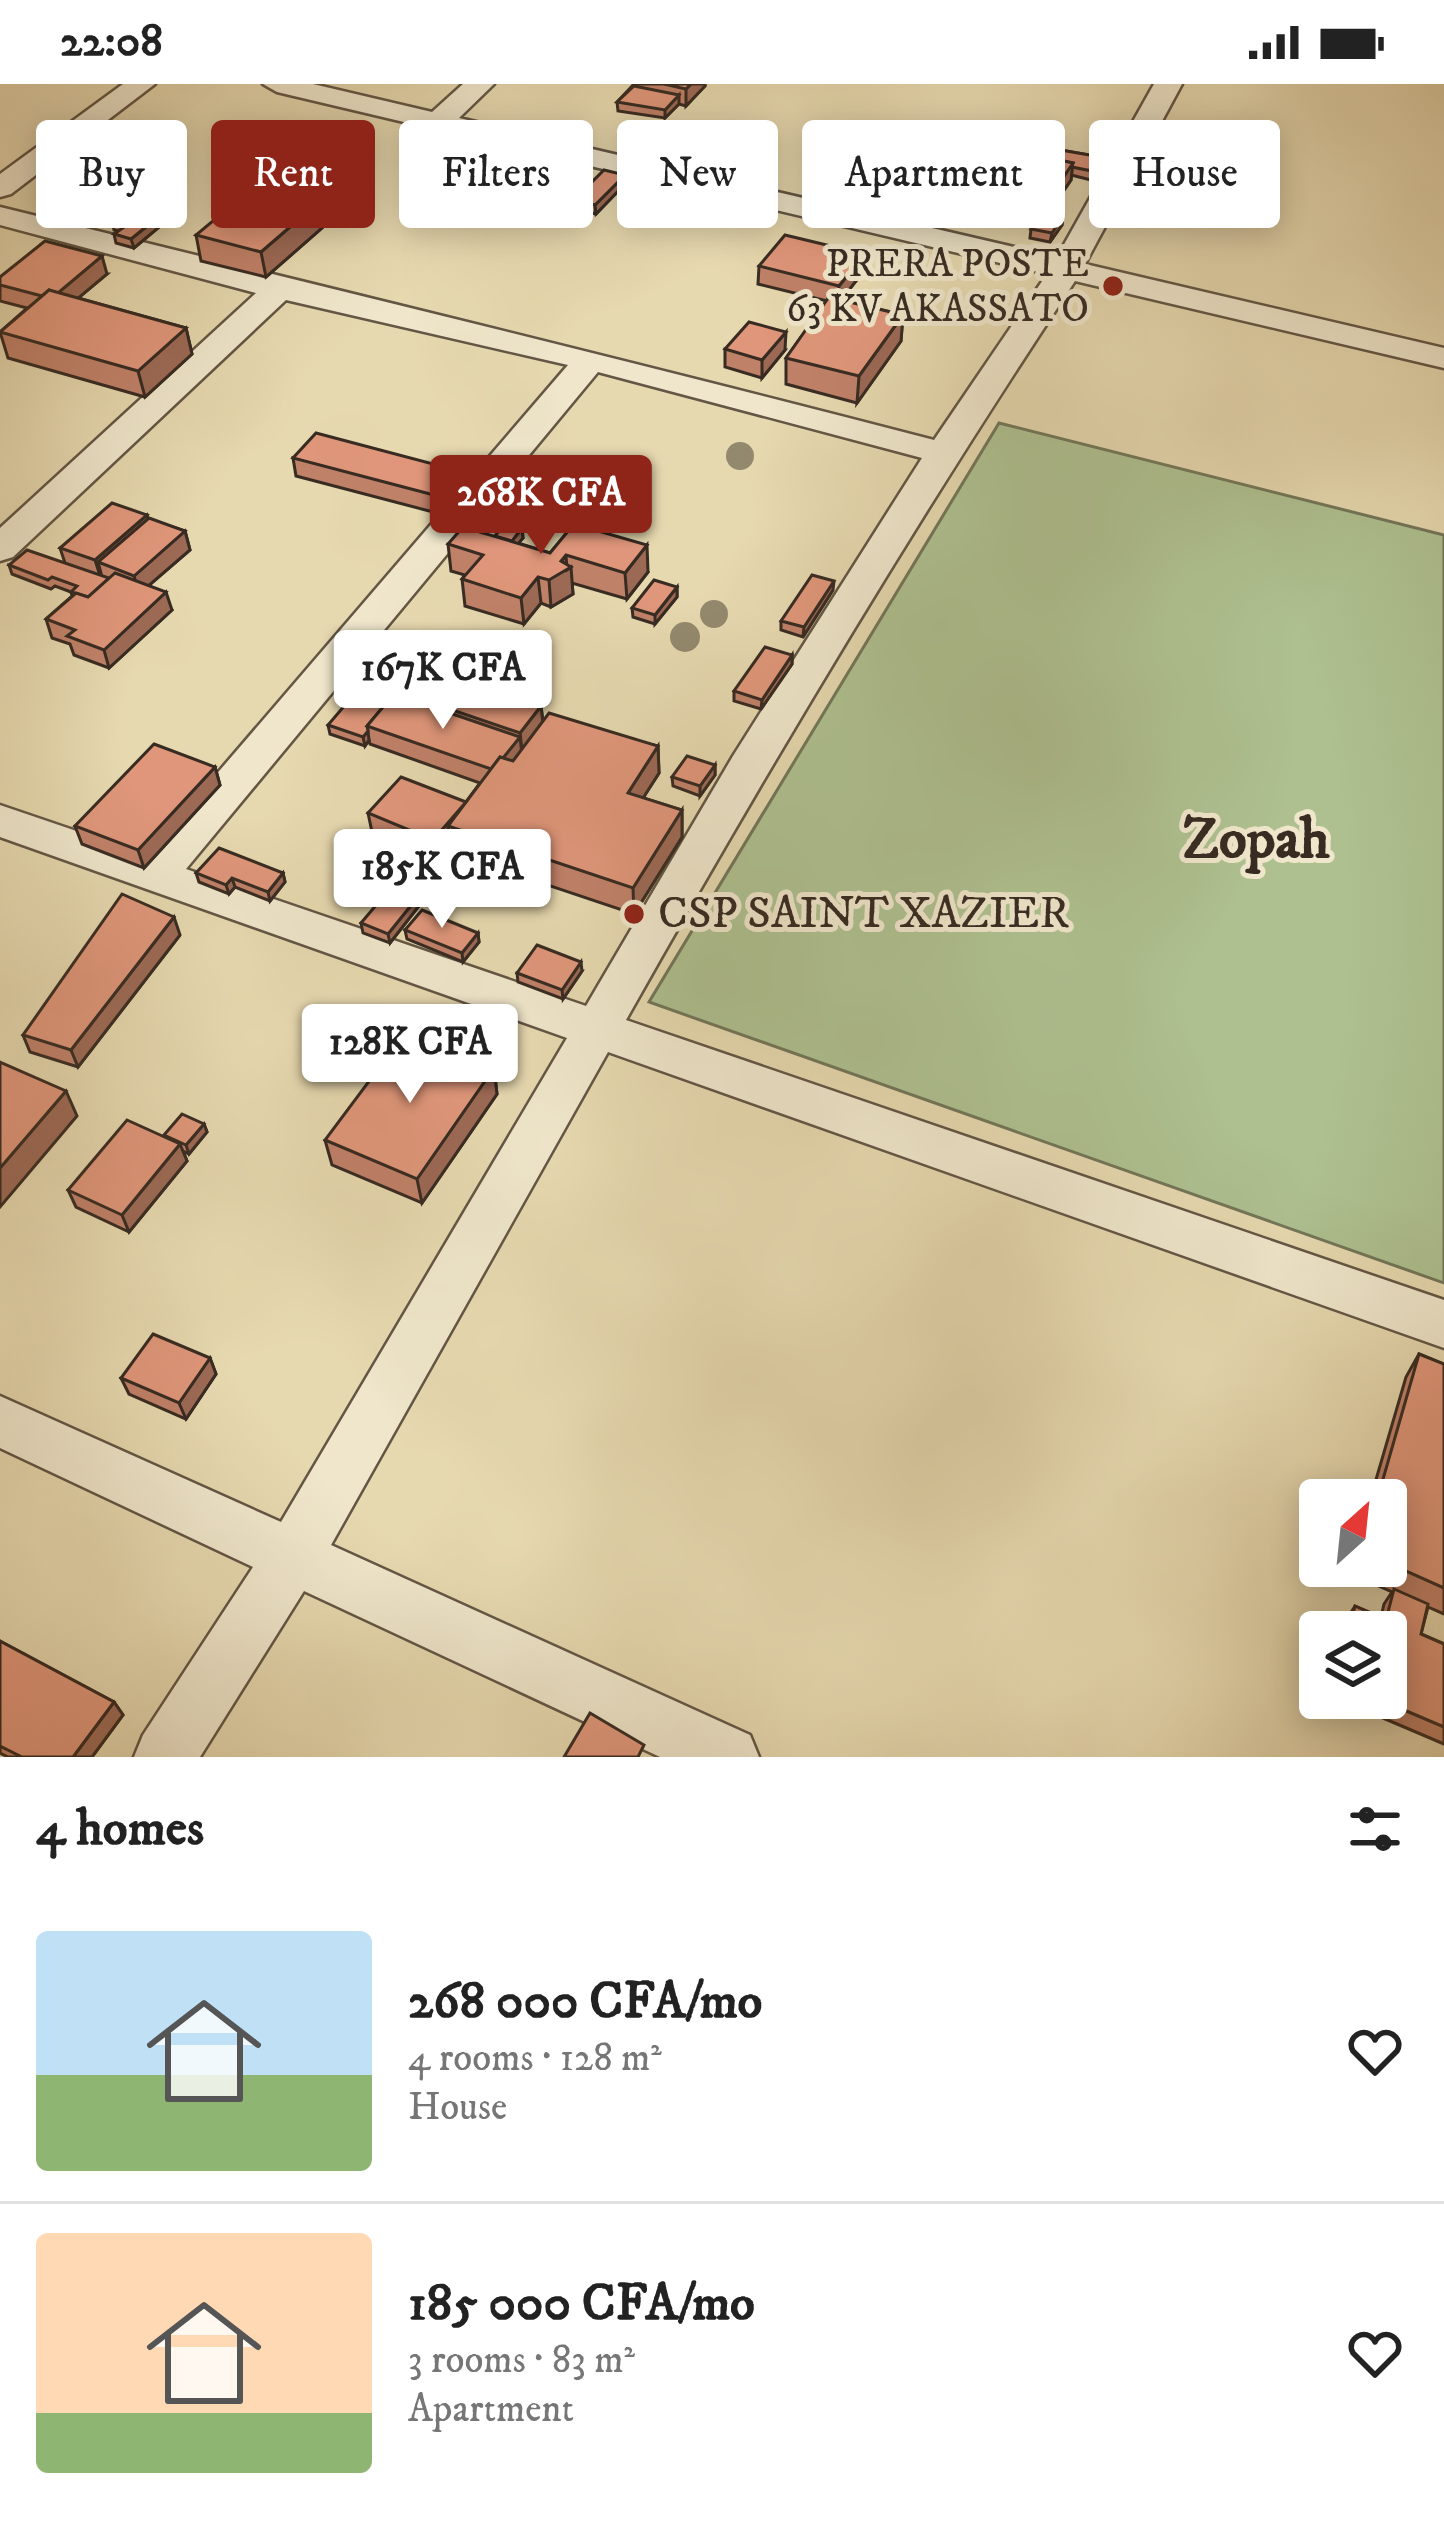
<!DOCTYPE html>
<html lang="en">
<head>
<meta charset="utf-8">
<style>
  body { margin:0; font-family:"IM FELL DW Pica",serif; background:#f2f2f2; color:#222; height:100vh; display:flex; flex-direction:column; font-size:45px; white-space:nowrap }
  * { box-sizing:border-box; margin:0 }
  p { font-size:39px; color:#767676 }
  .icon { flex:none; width:66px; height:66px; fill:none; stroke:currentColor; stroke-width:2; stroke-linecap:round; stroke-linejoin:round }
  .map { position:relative; height:1673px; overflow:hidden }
  .panel { display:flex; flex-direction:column; background:#fff; flex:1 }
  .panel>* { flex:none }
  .banner { position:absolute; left:36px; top:36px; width:1374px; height:108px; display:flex; gap:24px }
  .needle { width:78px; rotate:27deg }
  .controls { position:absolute; left:1299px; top:1395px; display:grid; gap:24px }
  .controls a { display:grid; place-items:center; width:108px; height:108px; border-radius:12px; background:#fff; box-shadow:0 6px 30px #0003; font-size:60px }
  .price { position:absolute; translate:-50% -102px; padding:0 27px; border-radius:12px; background:#fff; color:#222; font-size:39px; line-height:78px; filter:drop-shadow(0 3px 6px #0008) }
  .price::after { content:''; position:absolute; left:50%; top:72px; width:36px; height:27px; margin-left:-18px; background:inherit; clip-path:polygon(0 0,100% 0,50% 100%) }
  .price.active { background:#8f2418; color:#fff }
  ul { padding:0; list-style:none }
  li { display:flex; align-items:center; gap:36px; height:300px; padding:0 36px }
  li+li { border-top:3px solid #e0e0e0 }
  li span { display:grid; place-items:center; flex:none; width:336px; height:240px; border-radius:12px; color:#555 }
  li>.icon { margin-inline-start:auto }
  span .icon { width:144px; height:144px; fill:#fffc; stroke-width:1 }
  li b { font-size:51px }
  h2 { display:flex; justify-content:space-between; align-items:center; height:144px; padding:0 36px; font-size:51px }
  .chip { padding:0 42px; border-radius:12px; background:#fff; box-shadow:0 6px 30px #0003; font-size:42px; line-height:108px }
  .chip.active { background:#8f2418; color:#fff }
  .status { display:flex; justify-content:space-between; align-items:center; height:84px; padding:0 60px; background:#fff; direction:ltr }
  .status svg { height:33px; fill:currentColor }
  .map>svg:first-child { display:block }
  .green { fill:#aec090; stroke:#727659; stroke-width:3 }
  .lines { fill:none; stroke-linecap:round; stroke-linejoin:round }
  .street-casing { stroke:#635645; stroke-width:5 }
  .street { fill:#efe6cb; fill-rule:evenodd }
  .tree { fill:#93896e }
  .wall { fill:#c08169; stroke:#372b22; stroke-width:3 }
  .shaded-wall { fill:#9c6955; stroke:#372b22; stroke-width:3 }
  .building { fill:#df967a; stroke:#372b22; stroke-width:3 }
  .poi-dot { fill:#8f2418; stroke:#efe6cb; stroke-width:4.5 }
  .labels { text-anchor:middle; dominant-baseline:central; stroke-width:10; stroke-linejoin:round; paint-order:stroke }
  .far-poi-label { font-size:39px; fill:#372b22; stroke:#efe6cb; text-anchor:end }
  .poi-label { font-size:45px; fill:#372b22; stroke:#efe6cb; text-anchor:start }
  .district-label { font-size:57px; font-weight:bold; fill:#372b22; stroke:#efe6cb }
</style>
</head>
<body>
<div class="status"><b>22:08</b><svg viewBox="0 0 49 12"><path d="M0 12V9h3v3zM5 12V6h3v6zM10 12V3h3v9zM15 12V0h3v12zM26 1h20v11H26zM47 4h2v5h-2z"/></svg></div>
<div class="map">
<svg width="1444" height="1673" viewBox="0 0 1444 1673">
  <rect width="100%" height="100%" fill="#e6d8af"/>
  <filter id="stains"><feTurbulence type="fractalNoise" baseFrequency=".00167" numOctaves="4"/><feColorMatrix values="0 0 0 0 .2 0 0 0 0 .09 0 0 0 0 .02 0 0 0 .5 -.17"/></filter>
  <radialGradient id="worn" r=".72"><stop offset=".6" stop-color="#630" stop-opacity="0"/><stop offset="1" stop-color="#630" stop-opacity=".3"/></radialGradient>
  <path class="green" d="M999 339 1444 451V1199L649 918Z"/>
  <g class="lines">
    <defs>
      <g id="street">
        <path d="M123 0H155L11 110 0 113V90Z"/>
        <path d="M263 0H313L432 28 463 0H494L459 34 1057 173 1154 0H1182L1085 180 1444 264V284L1075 197C915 438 768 684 626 936L1444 1216V1264L608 968 331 1461 750 1651 759 1673H660L304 1507 200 1673H134L143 1651 253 1483 0 1364V1312L281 1438 567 954 0 753V721L147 771 568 281 286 216 13 473 0 477V444L256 209 0 141V123C312 200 624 275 934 356L1047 190 277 8ZM598 288 922 374 733 672 586 922 186 785Z"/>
      </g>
    </defs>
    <use href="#street" class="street-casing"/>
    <use href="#street" class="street"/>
  </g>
  <g class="tree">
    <circle cx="740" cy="372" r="14"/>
    <circle cx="714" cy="530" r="14"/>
    <circle cx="685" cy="553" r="15"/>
  </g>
  <g class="wall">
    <path d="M634 0H705V2L686 22 679 20 665 34 618 27 617 18Z"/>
    <path d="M1026 60 1101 73 1100 82 1091 96 1071 91V96L1048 129 1063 132 1062 141 1050 158 1030 154 1031 145 1041 130 1002 121 1004 104 1025 74Z"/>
    <path d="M342 98 346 123 266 193 201 177 196 151Z"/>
    <path d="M625 100 596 130 575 124 574 116Z"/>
    <path d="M1177 116 1168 129 1151 126 1152 117Z"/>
    <path d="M162 130 164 139 134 164 116 159 114 150 118 147 114 146 112 137Z"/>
    <path d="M864 170 863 188 841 216 903 231 901 257 857 319 786 300V274L827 217 758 200 759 182Z"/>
    <path d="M107 190 78 214 186 244 192 270 145 313 8 274 0 248 27 224 0 217V193Z"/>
    <path d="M725 265 785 266 762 294 725 283Z"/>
    <path d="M293 374 456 386 459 404 437 429 296 392Z"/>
    <path d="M148 435 185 447 190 466 149 501 172 526 109 584 74 571 70 560 52 554 46 535 72 512 71 508 55 502 51 505 12 490 9 481 65 479 60 464Z"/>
    <path d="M574 440 648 488 627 515 572 499 573 510 551 523 541 519 524 540 465 522 462 495 465 491 451 487 448 460 495 452 522 444 523 454 518 459 550 469Z"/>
    <path d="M677 503V513L655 540 633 533 632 524Z"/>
    <path d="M833 506 803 553 781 546V537Z"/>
    <path d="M792 571V580L761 625 734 617V607Z"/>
    <path d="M376 600 541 622 543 637 658 662 659 689 643 714 682 726V753L634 830 452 769 450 757 436 774 372 748 368 729 466 718 480 699 370 660 369 656 365 662 330 650 328 641 379 614Z"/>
    <path d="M715 681V691L700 712 673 702 672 693Z"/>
    <path d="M215 683 220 701 144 784 82 760 75 742Z"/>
    <path d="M196 789H283L285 798 270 817 235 803 229 810 199 798Z"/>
    <path d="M484 792 467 813 437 802 436 793Z"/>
    <path d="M422 818 390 859 363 849 361 839Z"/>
    <path d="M405 846 478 849 479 858 463 878 407 855Z"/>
    <path d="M180 851 78 983 30 968 23 951Z"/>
    <path d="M582 887 563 915 518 898 517 889Z"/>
    <path d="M494 984 497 1010 422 1119 332 1081 325 1056Z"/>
    <path d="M204 1040 207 1048 189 1070 183 1067 187 1077 129 1148 76 1123 68 1106 164 1053Z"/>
    <path d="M1419 1270 1444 1280V1530L1428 1523 1421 1550 1444 1560V1660L1336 1614H1386V1548H1343L1346 1536 1355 1522 1381 1533 1384 1520 1392 1508 1349 1489 1351 1482H1386V1416H1370L1406 1293Z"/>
    <path d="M210 1274 216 1290 186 1335 129 1310 121 1294Z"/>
    <path d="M0 1557 114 1618 123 1631 92 1673H8L0 1669Z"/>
  </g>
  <g class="shaded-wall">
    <path d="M691 0H705V2L686 22V5Z"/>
    <path d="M679 11V20L665 34V26Z"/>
    <path d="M1073 79 1071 96 1047 131 1049 114Z"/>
    <path d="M625 91V100L596 130 595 121Z"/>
    <path d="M342 98 346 123 266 193 261 168Z"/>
    <path d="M162 130 164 139 134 164 131 155Z"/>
    <path d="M1063 132 1062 141 1050 158 1052 149Z"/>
    <path d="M864 170 863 188 838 220 839 202Z"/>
    <path d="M102 172 107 190 57 232 51 214Z"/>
    <path d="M903 231 901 257 857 319 859 292Z"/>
    <path d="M186 244 192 270 145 313 138 287Z"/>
    <path d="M786 248 785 266 762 294V276Z"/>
    <path d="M456 386 459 404 437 429 434 411Z"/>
    <path d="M147 431 152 449 98 478 102 493 101 495 95 476Z"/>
    <path d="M522 444 523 454 512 467 511 458Z"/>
    <path d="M185 447 190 466 139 510 134 492Z"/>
    <path d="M647 461 648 488 627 515 625 489Z"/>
    <path d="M566 471 567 486 571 483 573 510 551 523 549 496Z"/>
    <path d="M538 493 541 519 524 540 521 514Z"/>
    <path d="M834 497 833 506 803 553 804 543Z"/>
    <path d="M677 503V513L655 540V531Z"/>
    <path d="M166 508 172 526 109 584 104 566Z"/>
    <path d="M792 571V580L761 625 762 616Z"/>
    <path d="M541 622 543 640 522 667 520 649Z"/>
    <path d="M368 647 369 656 365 662 363 653Z"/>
    <path d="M520 653 522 671 496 705 493 686Z"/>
    <path d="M658 662 659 689 629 736 628 709Z"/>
    <path d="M715 681V691L700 712V702Z"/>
    <path d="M215 683 220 701 144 784 138 766Z"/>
    <path d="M466 718 448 742 450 757 436 774 433 756Z"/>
    <path d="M682 726V753L634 830 633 804Z"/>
    <path d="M483 783 484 792 467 813 466 804Z"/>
    <path d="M283 789 285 798 270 817 268 808Z"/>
    <path d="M232 794 235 803 229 810 226 801Z"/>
    <path d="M421 809 422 818 390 859 388 850Z"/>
    <path d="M174 833 180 851 78 983 71 966Z"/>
    <path d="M478 849 479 858 463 878 462 869Z"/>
    <path d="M581 878 582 887 563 915 562 906Z"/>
    <path d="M494 984 497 1010 422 1119 417 1095Z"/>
    <path d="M66 1007 77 1032 0 1123V1084Z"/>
    <path d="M204 1040 207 1048 189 1070 186 1061Z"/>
    <path d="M180 1060 187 1077 129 1148 122 1131Z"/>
    <path d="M210 1274 216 1290 186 1335 179 1319Z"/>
    <path d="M114 1618 123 1631 92 1673H73Z"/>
  </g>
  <g class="building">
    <path d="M664 0H691L686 5Z"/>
    <path d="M634 2 679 11 665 26 617 18Z"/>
    <path d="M1026 60 1101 73 1092 87 1072 83 1073 79 1049 74 1051 71 1025 65Z"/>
    <path d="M1028 69 1073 79 1049 114 1004 104Z"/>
    <path d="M279 82 342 98 261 168 196 151Z"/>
    <path d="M604 86 625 91 595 121 574 116Z"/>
    <path d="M1162 103 1178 107 1169 121 1152 117Z"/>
    <path d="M131 122 162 130 131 155 114 150 127 141 112 137Z"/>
    <path d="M1043 128 1063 132 1052 149 1031 145Z"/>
    <path d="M785 151 864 170 839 202 759 182Z"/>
    <path d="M45 157 102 172 58 209 49 206 42 212 0 201V193Z"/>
    <path d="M49 206 186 244 138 287 0 248Z"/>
    <path d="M829 213 903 231 859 292 786 274Z"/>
    <path d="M749 238 786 248 762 276 725 265Z"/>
    <path d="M316 349 456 386 434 411 293 374Z"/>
    <path d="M112 419 147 431 95 476 60 464Z"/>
    <path d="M149 434 185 447 134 492 98 478Z"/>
    <path d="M505 439 522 444 512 457 495 452Z"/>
    <path d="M574 440 647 461 625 489 566 471 561 477 571 483 549 496 538 493 521 514 462 495 483 471 448 460 463 443 550 469Z"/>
    <path d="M27 466 109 494 88 513 71 508 77 502 52 493 48 496 9 481Z"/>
    <path d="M115 489 166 508 104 566 67 552 75 546 46 535 76 509 88 513Z"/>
    <path d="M812 491 834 497 804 543 781 537Z"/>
    <path d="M654 496 677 503 655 531 632 524Z"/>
    <path d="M765 563 792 571 762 616 734 607Z"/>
    <path d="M399 575 541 622 520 649 376 600Z"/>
    <path d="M357 607 388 617 367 642 368 647 363 653 328 641Z"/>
    <path d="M394 610 520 653 503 674 500 673 491 685 367 642Z"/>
    <path d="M549 629 658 662 628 709 682 726 633 804 448 742 500 673 513 677Z"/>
    <path d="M154 660 215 683 138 766 75 742Z"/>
    <path d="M687 672 715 681 700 702 672 693Z"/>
    <path d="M401 693 466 718 433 756 368 729Z"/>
    <path d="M219 764 283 789 268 808 232 794 226 801 196 789Z"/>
    <path d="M452 771 483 783 466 804 436 793Z"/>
    <path d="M395 799 421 809 388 850 361 839Z"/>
    <path d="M122 810 174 833 71 966 23 951Z"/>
    <path d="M422 826 478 849 462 869 405 846Z"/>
    <path d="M537 861 581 878 562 906 517 889Z"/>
    <path d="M405 949 494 984 417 1095 325 1056Z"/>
    <path d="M0 978 66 1007 0 1084Z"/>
    <path d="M182 1030 204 1040 186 1061 164 1051Z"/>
    <path d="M127 1036 180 1060 122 1131 68 1106Z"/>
    <path d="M153 1250 210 1274 179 1319 121 1294Z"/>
    <path d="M1419 1270 1444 1280V1504L1386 1478V1416H1377Z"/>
    <path d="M1394 1505 1428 1520 1421 1550 1444 1560V1643L1376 1614H1386V1548H1348L1355 1522 1386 1536Z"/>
    <path d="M0 1557 114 1618 73 1673H22L0 1662Z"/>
    <path d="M590 1629 644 1661 638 1673H564Z"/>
  </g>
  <g class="poi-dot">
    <circle cx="1113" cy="202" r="12"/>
    <circle cx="634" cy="830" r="12"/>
  </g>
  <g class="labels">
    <g class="far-poi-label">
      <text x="1089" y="180">PRERA POSTE<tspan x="1089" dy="45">63 KV AKASSATO</tspan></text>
    </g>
    <g class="poi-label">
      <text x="658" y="830">CSP SAINT XAZIER</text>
    </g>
    <g class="district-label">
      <text x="1256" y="756">Zopah</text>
    </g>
  </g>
  <rect width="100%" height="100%" filter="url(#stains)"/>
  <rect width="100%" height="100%" fill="url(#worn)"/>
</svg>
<div class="controls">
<a><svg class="needle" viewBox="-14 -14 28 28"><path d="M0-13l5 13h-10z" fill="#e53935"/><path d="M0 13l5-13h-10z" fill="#767676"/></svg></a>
<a><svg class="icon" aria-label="layers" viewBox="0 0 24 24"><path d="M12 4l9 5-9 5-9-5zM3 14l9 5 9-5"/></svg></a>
</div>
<b class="price active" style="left:541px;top:473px">268K CFA</b>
<b class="price" style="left:443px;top:648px">167K CFA</b>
<b class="price" style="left:442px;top:847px">185K CFA</b>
<b class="price" style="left:410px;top:1022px">128K CFA</b>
<div class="banner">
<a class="chip">Buy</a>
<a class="chip active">Rent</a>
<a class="chip">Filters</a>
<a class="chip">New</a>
<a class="chip">Apartment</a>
<a class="chip">House</a>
</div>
</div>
<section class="panel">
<h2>4 homes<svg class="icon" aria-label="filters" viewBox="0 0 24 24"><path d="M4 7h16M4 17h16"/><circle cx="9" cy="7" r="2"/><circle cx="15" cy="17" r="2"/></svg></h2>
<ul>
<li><span style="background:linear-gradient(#bfe0f5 60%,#8fb573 0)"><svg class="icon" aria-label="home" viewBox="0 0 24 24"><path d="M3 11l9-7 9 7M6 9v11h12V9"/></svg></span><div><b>268 000 CFA/mo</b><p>4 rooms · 128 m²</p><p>House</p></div><svg class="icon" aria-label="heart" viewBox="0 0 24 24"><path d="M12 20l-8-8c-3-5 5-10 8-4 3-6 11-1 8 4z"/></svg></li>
<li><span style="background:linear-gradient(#ffd9b3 75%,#8fb573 0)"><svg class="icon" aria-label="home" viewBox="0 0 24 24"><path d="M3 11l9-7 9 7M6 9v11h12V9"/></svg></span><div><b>185 000 CFA/mo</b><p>3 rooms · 83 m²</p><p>Apartment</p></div><svg class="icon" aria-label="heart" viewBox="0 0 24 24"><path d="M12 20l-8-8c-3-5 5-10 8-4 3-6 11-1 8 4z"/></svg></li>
</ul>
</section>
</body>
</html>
